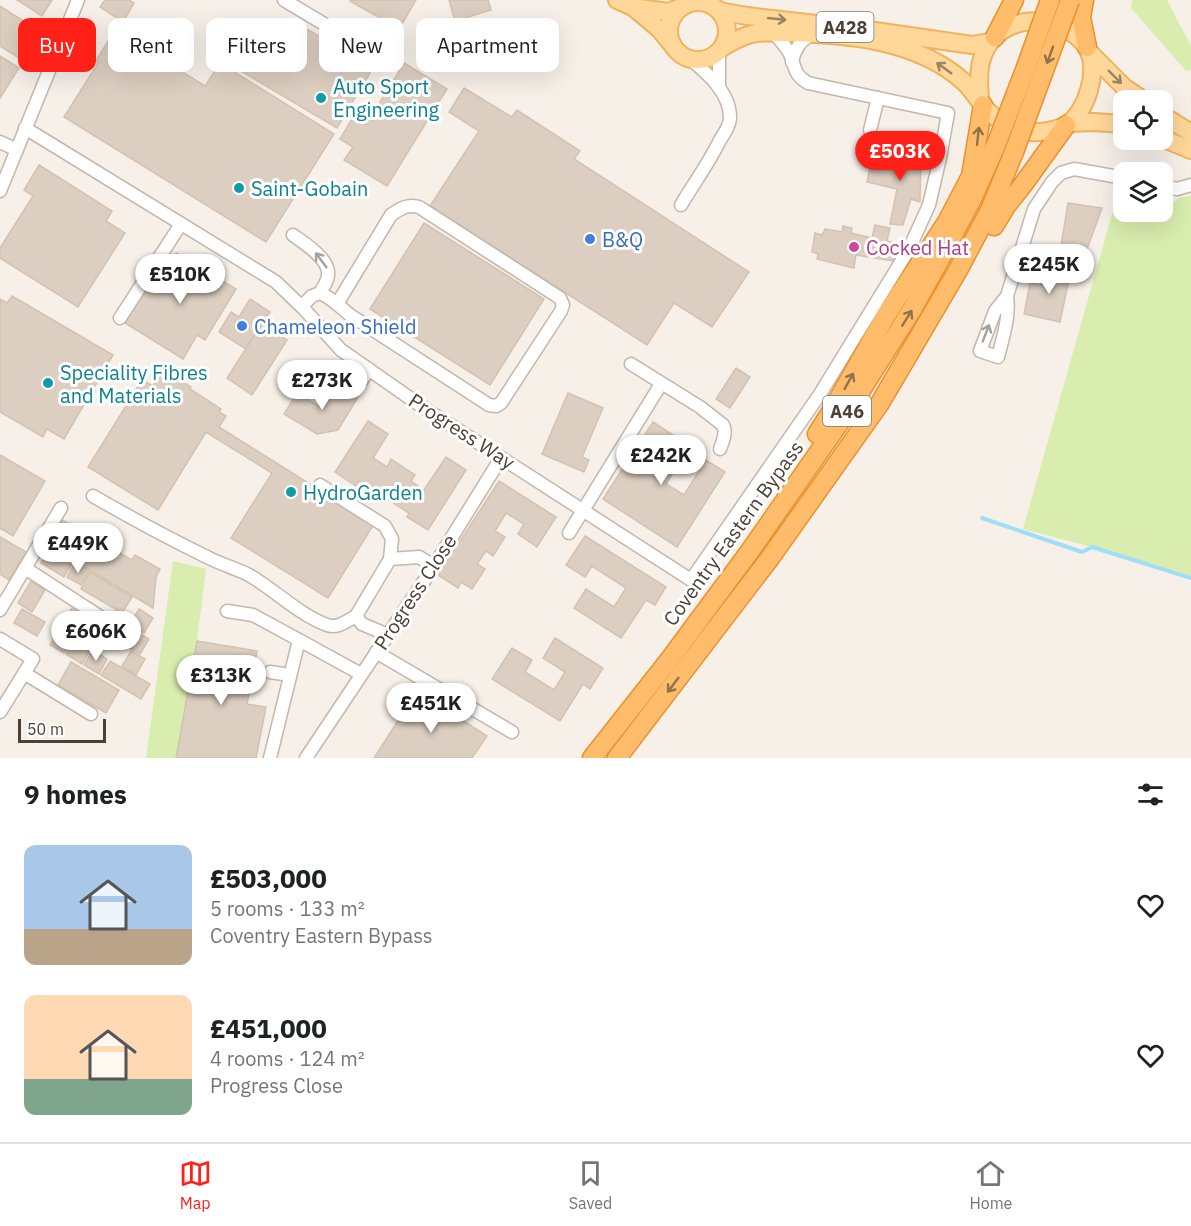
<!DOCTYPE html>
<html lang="en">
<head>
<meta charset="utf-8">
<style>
  body { margin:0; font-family:"IBM Plex Sans",sans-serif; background:#f2f2f2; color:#202124; height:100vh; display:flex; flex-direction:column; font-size:22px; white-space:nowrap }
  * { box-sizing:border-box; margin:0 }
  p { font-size:20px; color:#757577 }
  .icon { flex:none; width:33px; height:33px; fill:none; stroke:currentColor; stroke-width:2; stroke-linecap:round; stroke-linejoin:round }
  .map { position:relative; height:758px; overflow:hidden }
  .details { display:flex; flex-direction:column; background:#fff; flex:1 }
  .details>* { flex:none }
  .top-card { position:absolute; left:18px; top:18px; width:600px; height:54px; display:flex; gap:12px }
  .fabs { position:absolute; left:1113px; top:90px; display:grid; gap:12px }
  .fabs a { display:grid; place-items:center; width:60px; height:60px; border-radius:12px; background:#fff; box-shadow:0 6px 24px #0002; font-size:30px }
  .scale { position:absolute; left:18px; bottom:15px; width:88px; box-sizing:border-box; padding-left:6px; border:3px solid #4a4036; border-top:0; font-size:16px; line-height:21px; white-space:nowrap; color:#4a4036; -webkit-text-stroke:4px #fff; paint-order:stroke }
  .price { position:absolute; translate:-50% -51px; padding:0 14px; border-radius:21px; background:#fff; color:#222; font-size:20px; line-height:39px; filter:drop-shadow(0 2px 3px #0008) }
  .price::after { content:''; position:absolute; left:50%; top:36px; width:18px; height:14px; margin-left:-9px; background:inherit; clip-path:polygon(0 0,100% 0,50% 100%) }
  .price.selected { background:#ff2017; color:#fff }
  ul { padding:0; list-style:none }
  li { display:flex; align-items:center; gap:18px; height:150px; padding:0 24px }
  li span { display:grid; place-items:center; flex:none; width:168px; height:120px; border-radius:12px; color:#555 }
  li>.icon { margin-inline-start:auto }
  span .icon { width:72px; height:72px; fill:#fffc; stroke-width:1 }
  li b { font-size:26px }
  h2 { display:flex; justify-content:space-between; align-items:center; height:72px; padding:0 24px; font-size:26px }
  .tag { padding:0 21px; border-radius:12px; background:#fff; box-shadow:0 6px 24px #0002; font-size:21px; line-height:54px }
  .tag.selected { background:#ff2017; color:#fff }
  .menu { display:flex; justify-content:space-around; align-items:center; height:84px; border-top:2px solid #e0e0e0; background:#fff; font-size:16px; color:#757577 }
  .menu a { display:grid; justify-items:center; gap:3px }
  .menu .selected { color:#ff2017 }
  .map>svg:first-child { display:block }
  .green { fill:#d8edae }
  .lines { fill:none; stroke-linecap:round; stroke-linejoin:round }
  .stream { stroke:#a0ddf7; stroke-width:4 }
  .building { fill:#dccec0; stroke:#d4c2af; stroke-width:1.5 }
  .minor-casing { stroke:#c2b7aa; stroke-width:15 }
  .major-casing { stroke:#efb35e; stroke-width:20 }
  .highway-casing { stroke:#ec902d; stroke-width:21 }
  .minor { stroke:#fff; stroke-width:12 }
  .major { stroke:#ffd799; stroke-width:16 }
  .highway { stroke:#ffbd6b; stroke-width:18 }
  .highway-bridge-casing { stroke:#ec902d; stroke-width:21; stroke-linecap:butt }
  .highway-bridge { stroke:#ffbd6b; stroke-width:18 }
  .oneway { stroke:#9b8463 }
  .oneway2 { stroke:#92724b }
  .oneway3 { stroke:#a4a09a }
  .culture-dot { fill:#0f9aa8; stroke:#fff; stroke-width:2 }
  .shop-dot { fill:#3f7fe0; stroke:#fff; stroke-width:2 }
  .hotel-dot { fill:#d1479c; stroke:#fff; stroke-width:2 }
  .labels { text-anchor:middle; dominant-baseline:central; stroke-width:6; stroke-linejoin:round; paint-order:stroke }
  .shield { fill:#fff; stroke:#807972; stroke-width:1.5 }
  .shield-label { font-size:18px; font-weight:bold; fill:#4a4036 }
  .culture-label { font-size:20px; fill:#0d838f; stroke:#fff; text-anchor:start }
  .shop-label { font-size:20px; fill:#366cbe; stroke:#fff; text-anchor:start }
  .hotel-label { font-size:20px; fill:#b23c85; stroke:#fff; text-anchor:start }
  .street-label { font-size:20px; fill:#4a4036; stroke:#fff }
</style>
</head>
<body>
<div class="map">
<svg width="1191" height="758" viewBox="0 0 1191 758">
  <rect width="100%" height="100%" fill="#f6f0e9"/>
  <g class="green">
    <path d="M1132 0H1167L1191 46V70L1186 71 1131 8Z"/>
    <path d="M1191 196V576L1092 547 1023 529 1115 204 1123 205 1124 212H1162L1163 209H1166L1179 198Z"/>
    <path d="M173 561 206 569 197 641 176 758H146Z"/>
  </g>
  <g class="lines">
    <path class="stream" d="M982 518 1082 552 1092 547 1191 578"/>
  </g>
  <g class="building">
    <path d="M17 0H52L42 16Z"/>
    <path d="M105 0H129L134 3 123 22 100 7Z"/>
    <path d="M351 0H416L394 38 376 28 382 19 350 1Z"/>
    <path d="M449 0H488L491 10 455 21Z"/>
    <path d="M0 6 42 33 24 61 0 46Z"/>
    <path d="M290 19 373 68 337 128 219 58 237 28 272 49Z"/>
    <path d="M115 30 205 86 220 63 334 134 266 242 64 117 98 63 95 62Z"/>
    <path d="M0 56 19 68 0 98Z"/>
    <path d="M404 63 447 89 387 186 344 160 353 147 340 139 353 117 366 125Z"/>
    <path d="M464 88 512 117 517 110 580 151 574 159 749 272 712 327 674 303 647 345 430 206 479 131 449 112Z"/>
    <path d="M904 147 921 152 920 202 911 199 903 225 890 224 897 189 867 182 871 162 899 168Z"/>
    <path d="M39 165 112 211 106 221 125 233 78 307 0 258V248L33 196 24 190Z"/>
    <path d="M1068 203 1102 208 1087 249 1061 246Z"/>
    <path d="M424 223 544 299 490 385 370 309Z"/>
    <path d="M875 225 890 228 887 241 897 243 893 261 856 255 854 268 817 259 818 254 812 252 815 233 822 235 825 229 842 232 843 226 852 228 851 233 872 238Z"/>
    <path d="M176 253 236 289 205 340 197 335 183 359 125 323 164 260 170 264Z"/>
    <path d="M1045 265 1071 270 1060 322 1024 314 1030 283 1041 285Z"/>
    <path d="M12 296 113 355 64 439 47 429 43 437 0 412V299L7 303Z"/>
    <path d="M250 299 270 312 246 349 219 332 231 312 239 317Z"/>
    <path d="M265 319 284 332 282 337 287 340 252 395 227 378Z"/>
    <path d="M736 368 750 377 730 408 716 399Z"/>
    <path d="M163 370 191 387 190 389 221 409 219 412 226 416 219 427 374 524 328 598 231 538 272 473 206 432 158 510 88 467 142 380 153 386Z"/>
    <path d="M338 385 358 397 338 430 317 434 284 414 297 393 323 409Z"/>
    <path d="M568 393 603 408 582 457 589 460 584 472 542 454Z"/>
    <path d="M368 421 388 434 373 458 387 467 391 459 415 475 411 481 424 490 446 457 466 470 428 530 407 517 409 513 359 481 356 486 335 472Z"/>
    <path d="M653 422 690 446 666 484 684 495 706 460 725 472 677 547 603 499Z"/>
    <path d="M0 455 45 481 13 536 0 528Z"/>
    <path d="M499 481 556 517 537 547 518 534 524 524 506 513 495 531 505 537 493 556 486 551 477 564 485 569 472 589 461 582 458 588 438 575Z"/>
    <path d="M62 520 132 560 135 555 160 569 156 577 153 608 48 545Z"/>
    <path d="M585 536 666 587 655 605 646 600 621 638 574 608 586 589 614 607 626 588 592 566 585 577 566 565Z"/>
    <path d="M0 537 26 552 9 580 0 574Z"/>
    <path d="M50 548 73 562 64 577 41 563Z"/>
    <path d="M75 563 89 571 81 585 67 577Z"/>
    <path d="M90 572 132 597 122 613 81 589Z"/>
    <path d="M31 581 45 590 32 612 18 603Z"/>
    <path d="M74 605 88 614 78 629 64 621Z"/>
    <path d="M22 609 45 622 37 636 14 623Z"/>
    <path d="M139 609 153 618 144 633 130 624Z"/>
    <path d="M63 623 77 631 64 653 50 645Z"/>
    <path d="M135 631 149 639 140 654 126 646Z"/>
    <path d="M555 638 603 668 590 689 583 684 560 721 492 679 512 648 532 660 525 672 554 690 565 672 543 658Z"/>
    <path d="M74 640 91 649 82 664 66 654Z"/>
    <path d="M197 641 257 651 247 704 266 707 256 758H176Z"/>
    <path d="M93 650 107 659 99 674 84 665Z"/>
    <path d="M131 651 145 659 136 675 122 666Z"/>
    <path d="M110 661 150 684 141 699 101 675Z"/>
    <path d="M71 662 119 690 106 713 58 685Z"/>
    <path d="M417 691 487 736 472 758H374Z"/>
  </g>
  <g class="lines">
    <defs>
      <g id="minor">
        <path d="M284 0 379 57"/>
        <path d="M712 0 713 6"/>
        <path d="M792 62C795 49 800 40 813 34"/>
        <path d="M719 86V51"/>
        <path d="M25 128 276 282 304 309 341 350 424 408 691 580 820 394 909 249 929 205 940 158 948 113 808 83C793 74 796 68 790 54 786 46 779 39 774 33"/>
        <path d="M870 130 878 98"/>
        <path d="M0 142 17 150"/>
        <path d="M1162 186 1177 189 1191 185"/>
        <path d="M0 191 78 0"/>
        <path d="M681 205C694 183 709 163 720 140 724 134 729 127 730 119 731 93 707 73 689 58"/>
        <path d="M293 235C304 243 330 259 328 275 328 281 323 287 320 293"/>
        <path d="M1007 296C1010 317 1003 337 998 357L980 351 995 311 1007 296 1034 209 1052 182 1061 173 1074 169 1124 178"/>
        <path d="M302 306 312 296 320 293C332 298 340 307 350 315L489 405 496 406 501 403 561 311 563 305 560 298 419 207C407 204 401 208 391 215L337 304"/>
        <path d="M120 318 181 224"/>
        <path d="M631 364 700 407 723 425C727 432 723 441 720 449"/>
        <path d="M292 389C298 380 302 367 314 368 323 372 348 388 356 385 362 383 365 374 369 369"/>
        <path d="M320 485 385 526 392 539 390 559"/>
        <path d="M93 496C131 518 168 538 207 557 220 564 235 568 249 575 275 590 298 614 327 625 337 629 347 621 356 616"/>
        <path d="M569 533 661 384"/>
        <path d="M25 568 99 616 103 641"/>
        <path d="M0 610 61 508"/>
        <path d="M227 611 253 615 299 640"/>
        <path d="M388 635 362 624 356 616 390 559 419 557 434 566"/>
        <path d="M0 639 33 659 0 712"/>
        <path d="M376 652 512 732"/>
        <path d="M270 672 290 675"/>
        <path d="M24 673 91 714"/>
        <path d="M270 758 299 640 361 674"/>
        <path d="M306 758 434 566 501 458"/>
      </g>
      <g id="major">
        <path d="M617 0 633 7 668 12 684 6"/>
        <circle cx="698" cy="31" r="29"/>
        <path d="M633 7 659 29 673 46"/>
        <path d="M719 11 747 16 825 25"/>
        <path d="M854 28 972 45 990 42"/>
        <path d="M723 47C732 42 742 36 752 34 762 31 777 33 788 33 847 34 918 40 964 82 972 89 977 99 984 107 995 120 1014 130 1031 132 1041 133 1057 130 1066 125 1087 113 1100 68 1087 48 1064 14 1008 11 987 47 977 64 979 82 980 100"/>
        <path d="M1089 52 1124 87 1143 100"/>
        <path d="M1162 115 1191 133"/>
        <path d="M1069 123 1093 122 1124 124"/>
        <path d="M1162 138 1191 150"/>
      </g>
      <g id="highway">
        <path d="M1084 0 1081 17 1087 47"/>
        <path d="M995 37 1014 0"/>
        <path d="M994 226 1006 206 1022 186 1066 125"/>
        <path d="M817 434 833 409 885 317 947 222 971 176 983 105"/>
        <path d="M592 758 670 659 750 551 851 406 913 308 939 261 973 197 996 145"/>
        <path d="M617 758 770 558 880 403 957 272 990 210 1014 152"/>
      </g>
    </defs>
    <use href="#minor" class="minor-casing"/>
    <use href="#major" class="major-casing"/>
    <use href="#highway" class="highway-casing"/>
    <use href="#minor" class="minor"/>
    <use href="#major" class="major"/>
    <use href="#highway" class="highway"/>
    <defs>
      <g id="highway-bridge">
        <path d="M996 145 1025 70 1050 0"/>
        <path d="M1014 152 1070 0"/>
      </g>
    </defs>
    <use href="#highway-bridge" class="highway-bridge-casing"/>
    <use href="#highway-bridge" class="highway-bridge"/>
  </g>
  <defs><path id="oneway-shaft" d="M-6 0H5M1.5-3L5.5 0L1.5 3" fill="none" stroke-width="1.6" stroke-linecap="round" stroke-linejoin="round" transform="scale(1.5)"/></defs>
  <g class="oneway">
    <use href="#oneway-shaft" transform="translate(777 19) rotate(6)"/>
    <use href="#oneway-shaft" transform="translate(944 68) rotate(-144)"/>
    <use href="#oneway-shaft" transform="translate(1115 77) rotate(45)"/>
  </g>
  <g class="oneway2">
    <use href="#oneway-shaft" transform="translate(1050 55) rotate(110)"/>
    <use href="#oneway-shaft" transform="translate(978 136) rotate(-84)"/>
    <use href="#oneway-shaft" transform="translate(907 318) rotate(-58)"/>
    <use href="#oneway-shaft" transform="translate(849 381) rotate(-61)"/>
    <use href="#oneway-shaft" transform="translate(673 685) rotate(127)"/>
  </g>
  <g class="oneway3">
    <use href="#oneway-shaft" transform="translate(321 260) rotate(-127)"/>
    <use href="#oneway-shaft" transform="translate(986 333) rotate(-69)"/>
  </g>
  <g class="culture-dot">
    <circle cx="321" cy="98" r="6"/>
    <circle cx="239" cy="188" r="6"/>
    <circle cx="48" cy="383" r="6"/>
    <circle cx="291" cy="492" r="6"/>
  </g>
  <g class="shop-dot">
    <circle cx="590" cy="239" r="6"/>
    <circle cx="242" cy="326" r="6"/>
  </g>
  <circle class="hotel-dot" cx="854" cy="247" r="6"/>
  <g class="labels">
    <g class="shield">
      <rect x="816.5" y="12" width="57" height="30" rx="4.5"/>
      <rect x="823" y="396" width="48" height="30" rx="4.5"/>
    </g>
    <g class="shield-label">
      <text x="845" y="27">A428</text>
      <text x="847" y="411">A46</text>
    </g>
    <g class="culture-label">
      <text x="333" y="86">Auto Sport<tspan x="333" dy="23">Engineering</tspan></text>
      <text x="251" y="188">Saint-Gobain</text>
      <text x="60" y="372">Speciality Fibres<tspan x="60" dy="23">and Materials</tspan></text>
      <text x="303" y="492">HydroGarden</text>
    </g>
    <g class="shop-label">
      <text x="602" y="239">B&amp;Q</text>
      <text x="254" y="326">Chameleon Shield</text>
    </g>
    <g class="hotel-label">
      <text x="866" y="247">Cocked Hat</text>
    </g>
    <g class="street-label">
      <text transform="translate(462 431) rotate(33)">Progress Way</text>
      <text transform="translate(733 533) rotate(-54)">Coventry Eastern Bypass</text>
      <text transform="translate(415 592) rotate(-57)">Progress Close</text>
    </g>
  </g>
</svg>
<div class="fabs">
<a><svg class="icon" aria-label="locate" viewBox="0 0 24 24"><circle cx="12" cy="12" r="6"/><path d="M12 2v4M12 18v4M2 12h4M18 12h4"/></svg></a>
<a><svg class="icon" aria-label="layers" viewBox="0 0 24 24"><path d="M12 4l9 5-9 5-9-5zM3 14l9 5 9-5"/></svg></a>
</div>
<div class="scale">50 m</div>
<b class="price selected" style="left:900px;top:182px">£503K</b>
<b class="price" style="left:1049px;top:295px">£245K</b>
<b class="price" style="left:180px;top:305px">£510K</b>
<b class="price" style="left:322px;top:411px">£273K</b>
<b class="price" style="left:661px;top:486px">£242K</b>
<b class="price" style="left:78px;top:574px">£449K</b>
<b class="price" style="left:96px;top:662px">£606K</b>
<b class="price" style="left:221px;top:706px">£313K</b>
<b class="price" style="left:431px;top:734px">£451K</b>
<div class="top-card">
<a class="tag selected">Buy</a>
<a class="tag">Rent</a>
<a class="tag">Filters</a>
<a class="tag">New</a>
<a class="tag">Apartment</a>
</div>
</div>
<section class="details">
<h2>9 homes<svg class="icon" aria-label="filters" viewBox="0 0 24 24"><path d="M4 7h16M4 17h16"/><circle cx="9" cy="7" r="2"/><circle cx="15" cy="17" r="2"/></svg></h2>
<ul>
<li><span style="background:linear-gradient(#a9c7e8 70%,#b9a48a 0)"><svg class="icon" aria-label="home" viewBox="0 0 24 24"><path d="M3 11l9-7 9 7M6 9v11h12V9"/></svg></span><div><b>£503,000</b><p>5 rooms · 133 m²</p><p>Coventry Eastern Bypass</p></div><svg class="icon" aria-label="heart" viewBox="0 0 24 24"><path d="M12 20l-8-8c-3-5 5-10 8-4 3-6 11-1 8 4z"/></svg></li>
<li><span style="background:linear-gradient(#ffd9b3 70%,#7fa58c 0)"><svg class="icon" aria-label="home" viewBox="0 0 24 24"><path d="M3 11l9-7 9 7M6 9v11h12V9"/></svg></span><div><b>£451,000</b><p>4 rooms · 124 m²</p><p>Progress Close</p></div><svg class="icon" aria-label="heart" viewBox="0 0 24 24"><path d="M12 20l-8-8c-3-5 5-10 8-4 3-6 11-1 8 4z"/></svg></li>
</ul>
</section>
<nav class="menu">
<a class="selected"><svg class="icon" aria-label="map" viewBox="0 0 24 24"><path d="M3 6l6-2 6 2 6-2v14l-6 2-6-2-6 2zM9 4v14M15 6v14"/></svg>Map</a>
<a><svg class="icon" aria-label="saved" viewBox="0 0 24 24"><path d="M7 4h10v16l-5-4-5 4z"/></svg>Saved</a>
<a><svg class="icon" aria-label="home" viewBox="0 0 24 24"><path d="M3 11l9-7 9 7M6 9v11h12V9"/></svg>Home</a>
</nav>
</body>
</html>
